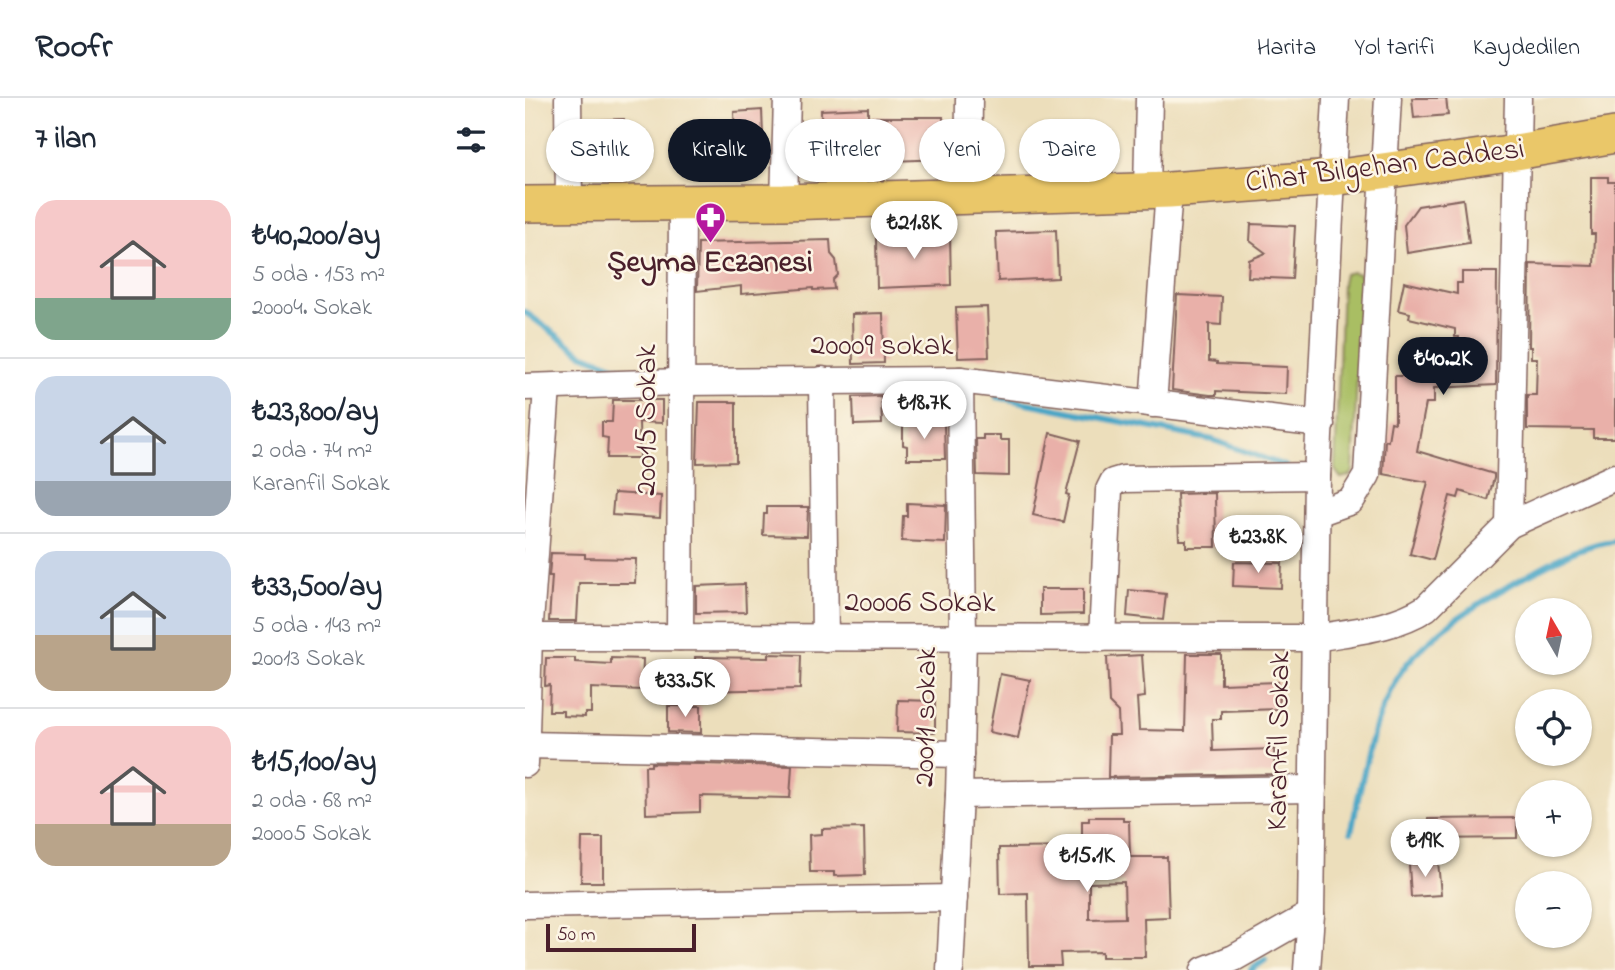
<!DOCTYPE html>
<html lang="tr">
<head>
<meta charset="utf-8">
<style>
  body { margin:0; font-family:"Indie Flower",sans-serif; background:#f2f2f3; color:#1f2937; height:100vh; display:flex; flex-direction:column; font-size:26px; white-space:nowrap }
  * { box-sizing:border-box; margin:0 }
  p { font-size:23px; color:#747a83 }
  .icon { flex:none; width:38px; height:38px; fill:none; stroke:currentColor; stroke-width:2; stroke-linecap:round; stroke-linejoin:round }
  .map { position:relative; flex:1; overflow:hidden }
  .sheet { display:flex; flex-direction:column; background:#fff; width:525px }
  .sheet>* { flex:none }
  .guide { position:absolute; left:21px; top:21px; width:665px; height:63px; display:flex; gap:14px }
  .needle { width:46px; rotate:351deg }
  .fabs { position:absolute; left:990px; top:500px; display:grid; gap:14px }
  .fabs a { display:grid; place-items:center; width:77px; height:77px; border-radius:50%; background:#fff; box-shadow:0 2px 5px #0004; font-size:35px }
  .scale { position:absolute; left:21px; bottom:18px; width:150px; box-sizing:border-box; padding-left:7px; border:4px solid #4a1f2b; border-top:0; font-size:19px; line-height:24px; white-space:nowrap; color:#4a1f2b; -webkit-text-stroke:5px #fcf5e5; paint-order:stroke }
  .price { position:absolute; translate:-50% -60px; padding:0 16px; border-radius:24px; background:#fff; color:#222; font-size:23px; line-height:46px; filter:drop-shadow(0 2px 4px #0008) }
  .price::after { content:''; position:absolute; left:50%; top:42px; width:21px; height:16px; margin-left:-10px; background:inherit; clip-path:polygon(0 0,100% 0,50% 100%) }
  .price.current { background:#111827; color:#fff }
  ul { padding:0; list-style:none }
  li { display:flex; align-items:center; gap:21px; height:175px; padding:0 35px }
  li+li { border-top:2px solid #e0e1e3 }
  li span { display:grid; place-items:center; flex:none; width:196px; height:140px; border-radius:21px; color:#555 }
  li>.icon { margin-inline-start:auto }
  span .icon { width:84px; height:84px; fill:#fffc; stroke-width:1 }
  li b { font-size:30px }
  h2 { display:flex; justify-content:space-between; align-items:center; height:84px; padding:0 35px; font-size:30px }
  .pill { padding:0 24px; border-radius:32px; background:#fff; box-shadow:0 2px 5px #0004; font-size:24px; line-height:63px }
  .pill.current { background:#111827; color:#fff }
  header { display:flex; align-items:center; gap:42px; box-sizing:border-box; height:98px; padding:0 35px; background:#fff; border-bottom:2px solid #e0e1e3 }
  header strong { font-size:33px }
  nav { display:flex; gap:38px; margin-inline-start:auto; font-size:24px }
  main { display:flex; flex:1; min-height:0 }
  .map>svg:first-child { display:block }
  .green { fill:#a9be63; stroke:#7a6e47; stroke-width:2 }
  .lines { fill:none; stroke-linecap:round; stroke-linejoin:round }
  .stream { stroke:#47a5c6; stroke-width:6 }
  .building { fill:#e9b0a9; fill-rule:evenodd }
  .minor-casing { stroke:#83625d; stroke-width:29 }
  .major-casing { stroke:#83625d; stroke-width:38 }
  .minor { stroke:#fff; stroke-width:26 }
  .major { stroke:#eac769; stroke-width:35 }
  .labels { text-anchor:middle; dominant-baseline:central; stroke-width:5; stroke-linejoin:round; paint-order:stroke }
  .street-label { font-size:30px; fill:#4a1f2b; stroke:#fcf5e5 }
  .poi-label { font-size:30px; font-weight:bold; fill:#4a1f2b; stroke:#fcf5e5 }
</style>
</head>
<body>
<header>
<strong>Roofr</strong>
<nav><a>Harita</a><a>Yol tarifi</a><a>Kaydedilen</a></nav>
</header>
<main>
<section class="sheet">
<h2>7 ilan<svg class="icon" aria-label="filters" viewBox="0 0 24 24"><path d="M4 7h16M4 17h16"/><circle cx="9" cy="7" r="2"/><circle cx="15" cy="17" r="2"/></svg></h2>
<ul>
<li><span style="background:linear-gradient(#f6c9c9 70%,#7fa58c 0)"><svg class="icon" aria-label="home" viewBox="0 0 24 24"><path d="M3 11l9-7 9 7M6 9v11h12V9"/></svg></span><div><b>₺40,200/ay</b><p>5 oda · 153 m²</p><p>20004. Sokak</p></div></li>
<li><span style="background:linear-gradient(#c9d6e8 75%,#9aa5b1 0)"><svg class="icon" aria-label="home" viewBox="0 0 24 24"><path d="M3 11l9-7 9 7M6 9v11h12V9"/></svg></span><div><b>₺23,800/ay</b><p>2 oda · 74 m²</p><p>Karanfil Sokak</p></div></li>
<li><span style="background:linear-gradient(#c9d6e8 60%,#b9a48a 0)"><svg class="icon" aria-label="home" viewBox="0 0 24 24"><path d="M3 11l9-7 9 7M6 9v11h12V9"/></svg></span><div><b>₺33,500/ay</b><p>5 oda · 143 m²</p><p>20013 Sokak</p></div></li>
<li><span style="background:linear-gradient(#f6c9c9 70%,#b9a48a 0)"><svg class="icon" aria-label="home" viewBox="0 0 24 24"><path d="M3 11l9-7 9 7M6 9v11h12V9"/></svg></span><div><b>₺15,100/ay</b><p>2 oda · 68 m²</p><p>20005 Sokak</p></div></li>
</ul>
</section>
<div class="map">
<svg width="1090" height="872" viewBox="0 0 1090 872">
  <rect width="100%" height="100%" fill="#fcf5e5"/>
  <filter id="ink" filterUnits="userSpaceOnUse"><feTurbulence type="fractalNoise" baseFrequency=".0143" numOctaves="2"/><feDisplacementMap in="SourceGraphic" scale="14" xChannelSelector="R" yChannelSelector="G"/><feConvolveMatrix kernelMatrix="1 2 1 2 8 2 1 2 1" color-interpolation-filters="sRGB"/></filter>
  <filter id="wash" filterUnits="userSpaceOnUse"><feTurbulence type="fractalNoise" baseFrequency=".00686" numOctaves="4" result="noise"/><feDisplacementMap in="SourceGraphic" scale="28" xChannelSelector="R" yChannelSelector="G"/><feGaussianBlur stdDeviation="1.57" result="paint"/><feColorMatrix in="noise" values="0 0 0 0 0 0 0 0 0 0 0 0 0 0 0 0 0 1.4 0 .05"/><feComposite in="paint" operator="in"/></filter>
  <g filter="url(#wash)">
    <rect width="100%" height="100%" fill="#ecdebb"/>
    <path class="green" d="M827 174 834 176 836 182 828 373 826 377 816 380 810 372 817 185 819 176Z"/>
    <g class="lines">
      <g class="stream">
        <path d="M0 214 57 256 100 272"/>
        <path d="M472 299 688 342 760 368"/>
        <path d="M826 734C837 684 846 624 872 580 896 539 960 501 1001 478 1027 464 1059 445 1090 443"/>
        <path d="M726 872 740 862"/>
      </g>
    </g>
    <g id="blocks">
      <g class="building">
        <path d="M887 0H921L923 17 889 20Z"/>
        <path d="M343 10V19H418L419 61 367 63 366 52 297 54 296 12Z"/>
        <path d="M237 12 239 63 211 64 209 14Z"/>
        <path d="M99 21 101 62 75 63 72 22Z"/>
        <path d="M1066 79H1083V84H1090V340H1068V332L1002 331V297H1011L1012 260H1006V249H1004L1005 166 1069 168 1070 136H1066Z"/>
        <path d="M938 101 944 145 882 155 879 127 893 108Z"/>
        <path d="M726 126 770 128 767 181 723 179 724 162 741 155 725 143Z"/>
        <path d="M531 132 533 180 473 183 471 134Z"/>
        <path d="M425 136 426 187 352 190 351 140Z"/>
        <path d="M305 142 306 156 311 162 313 177 308 182 309 191 288 192V190L216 196V188L172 193 173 145Z"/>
        <path d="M937 174H972L971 287 909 290V305H901L892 353 969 376V380L963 402 935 393 933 400 925 398 908 462 885 456 903 384 858 376 860 342 863 343 866 324 870 325V278H877V271L935 272 934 239H930V231L884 220 885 215 873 212 879 184 932 196V185H937Z"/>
        <path d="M652 197 697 199 696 227 684 226V263L692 264V266L762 269 761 296 691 293V297H685L647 292Z"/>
        <path d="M462 209 464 259 433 260 431 210Z"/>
        <path d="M358 215 359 265 328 266 327 216Z"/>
        <path d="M356 298 357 326 329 327 328 299Z"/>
        <path d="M88 302H137V325L114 324 115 360H82L83 340 77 339V324H87Z"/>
        <path d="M174 304H211V364L172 365Z"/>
        <path d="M378 325 419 326 420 361H382V348L378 347Z"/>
        <path d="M525 335 555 343 541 396 544 397 538 424 508 417Z"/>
        <path d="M458 337H475V342H484V378L452 377 451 341H458Z"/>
        <path d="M89 395 136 398 135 420 87 417Z"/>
        <path d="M690 395 691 449H661V442H654L652 396Z"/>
        <path d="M382 405 421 407 420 445 377 443 378 418H382Z"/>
        <path d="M242 409H283L282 438 238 437 239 416H242Z"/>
        <path d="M26 455 60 456V460L111 461 110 485H54L52 523H24L27 478H24Z"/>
        <path d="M709 464 757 465 756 490 708 488Z"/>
        <path d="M220 486 221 514 171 515V488Z"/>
        <path d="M515 491H558V516L515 517Z"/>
        <path d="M604 492 641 496 638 522 602 518Z"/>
        <path d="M244 556 276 557 275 591 171 593 170 559 244 560Z"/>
        <path d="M662 556H696V586L753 584 754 611 696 613V621H687L688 653 749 651 750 676 583 679 584 637H594L593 614 584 605 582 559 617 557 620 599 612 600 614 632 660 633Z"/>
        <path d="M21 560H50V564L86 566V560L118 561 117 592 66 590V615H60V619L38 618V613H24L25 587 20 588Z"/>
        <path d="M475 576 505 582 493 640 464 634Z"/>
        <path d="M373 602 410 603V635L372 634Z"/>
        <path d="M143 608H176V635L143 634Z"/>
        <path d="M126 665 267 668 265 700 175 698V714L121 716 120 668H126Z"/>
        <path d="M564 719H598V723H604L605 759H642L644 819 619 820 620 859H577V854L535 855 536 868H504L503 795 475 796 474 750 557 749V723H564ZM599 784 600 820 564 821V785Z"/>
        <path d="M992 720V740L903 741V721Z"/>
        <path d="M339 730 340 777 309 778V774H285L284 737 297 736V731Z"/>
        <path d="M57 740H78V784H56Z"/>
        <path d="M913 763 916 797 886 799 884 766Z"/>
      </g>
    </g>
  </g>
  <g filter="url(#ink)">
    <use href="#blocks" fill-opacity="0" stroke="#83625d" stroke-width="2"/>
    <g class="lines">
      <defs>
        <g id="minor">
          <path d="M43 0 44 106"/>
          <path d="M622 93 624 0"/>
          <path d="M443 98 444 0"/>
          <path d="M259 104 262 0"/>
          <path d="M297 282 300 540"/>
          <path d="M0 289 156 284 435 282 796 326"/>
          <path d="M628 306 644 92"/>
          <path d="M792 415 826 403 842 377 863 0"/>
          <path d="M984 427 993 0"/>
          <path d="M0 539 790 540C828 533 868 531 901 510L984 427 1090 379"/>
          <path d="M155 539 157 104"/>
          <path d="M577 540 584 392 588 384 598 381 792 378"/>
          <path d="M0 647 435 656"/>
          <path d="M0 666 4 539 22 290"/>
          <path d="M434 697 788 691"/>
          <path d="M0 807 429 800"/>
          <path d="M425 872 434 697 438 540 435 282"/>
          <path d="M679 872 709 860 786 816"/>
          <path d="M782 872 786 816 792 378 811 0"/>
        </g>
        <path id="major" d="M0 106 259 104 644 92 808 80 991 54 1090 37"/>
      </defs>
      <use href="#minor" class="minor-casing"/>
      <use href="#major" class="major-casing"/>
      <use href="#minor" class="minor"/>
      <use href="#major" class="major"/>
    </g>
  </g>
  <defs>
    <symbol id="pharmacy-pin" viewBox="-11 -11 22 30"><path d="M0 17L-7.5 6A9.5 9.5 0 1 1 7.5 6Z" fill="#b5179e" stroke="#fcf5e5"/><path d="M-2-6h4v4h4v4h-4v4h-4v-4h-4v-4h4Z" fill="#fff"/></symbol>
  </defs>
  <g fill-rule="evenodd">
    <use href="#pharmacy-pin" x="168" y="102" width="35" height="47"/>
  </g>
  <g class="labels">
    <g class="street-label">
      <text transform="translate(860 69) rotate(-7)">Cihat Bilgehan Caddesi</text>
      <text x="357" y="249">20009 sokak</text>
      <text transform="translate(123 322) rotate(-90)">20015 Sokak</text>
      <text x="395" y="506">20006 Sokak</text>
      <text transform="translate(402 619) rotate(-89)">20011 sokak</text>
      <text transform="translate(755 643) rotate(-89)">Karanfil Sokak</text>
    </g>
    <g class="poi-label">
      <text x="185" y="166">Şeyma Eczanesi</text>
    </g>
  </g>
</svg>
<div class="fabs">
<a><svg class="needle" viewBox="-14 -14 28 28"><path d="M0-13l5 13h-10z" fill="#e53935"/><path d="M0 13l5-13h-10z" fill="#747a83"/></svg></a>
<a><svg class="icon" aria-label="locate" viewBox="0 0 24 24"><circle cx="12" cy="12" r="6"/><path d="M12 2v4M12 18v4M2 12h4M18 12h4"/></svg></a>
<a>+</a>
<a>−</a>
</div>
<div class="scale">50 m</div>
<b class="price" style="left:389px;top:163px">₺21.8K</b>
<b class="price current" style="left:918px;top:299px">₺40.2K</b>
<b class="price" style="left:399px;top:343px">₺18.7K</b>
<b class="price" style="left:733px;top:477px">₺23.8K</b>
<b class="price" style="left:160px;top:621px">₺33.5K</b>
<b class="price" style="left:900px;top:781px">₺19K</b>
<b class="price" style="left:562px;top:796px">₺15.1K</b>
<div class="guide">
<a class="pill">Satılık</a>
<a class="pill current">Kiralık</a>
<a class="pill">Filtreler</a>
<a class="pill">Yeni</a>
<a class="pill">Daire</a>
</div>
</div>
</main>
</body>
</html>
